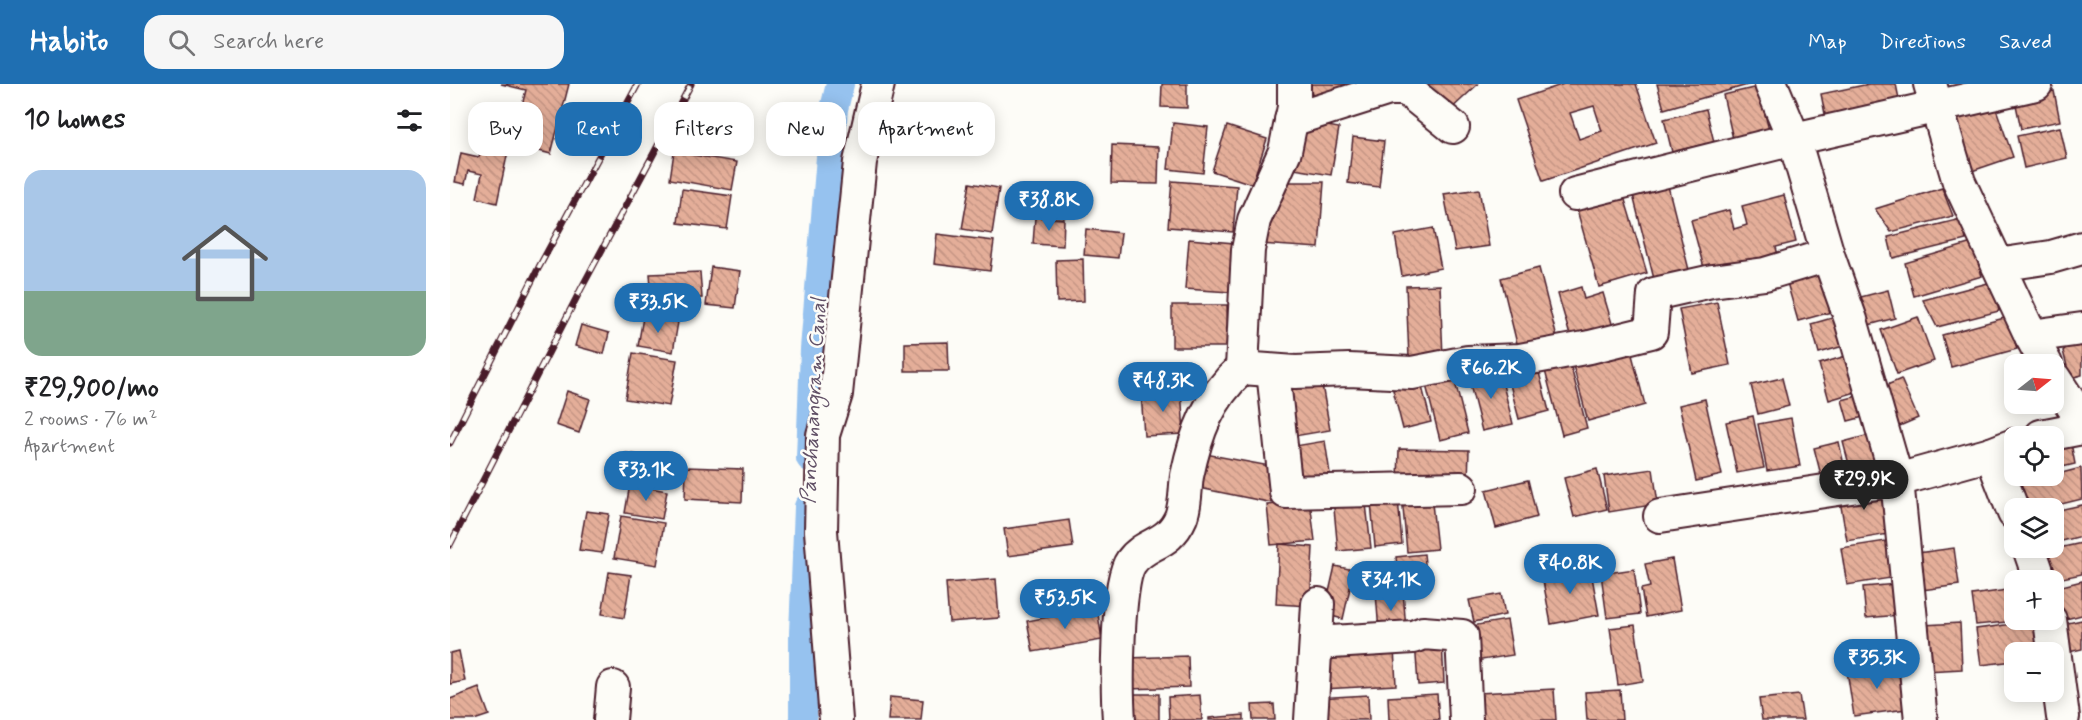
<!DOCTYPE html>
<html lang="en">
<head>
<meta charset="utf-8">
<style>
  body { margin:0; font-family:Mynerve,sans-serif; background:#f6f6f6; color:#202124; height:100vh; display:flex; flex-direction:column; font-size:22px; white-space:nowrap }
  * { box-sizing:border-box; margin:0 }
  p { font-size:20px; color:#757577 }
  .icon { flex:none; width:33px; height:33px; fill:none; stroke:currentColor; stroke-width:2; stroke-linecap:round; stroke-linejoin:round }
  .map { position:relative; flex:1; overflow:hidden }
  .sheet { display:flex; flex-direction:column; background:#fff; width:450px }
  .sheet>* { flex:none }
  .top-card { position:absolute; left:18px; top:18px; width:570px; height:54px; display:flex; gap:12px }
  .needle { width:39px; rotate:73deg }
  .controls { position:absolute; left:1554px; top:270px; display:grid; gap:12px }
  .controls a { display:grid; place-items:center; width:60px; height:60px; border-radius:12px; background:#fff; box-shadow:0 3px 15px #0003; font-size:30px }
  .price { position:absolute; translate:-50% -51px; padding:0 14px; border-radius:21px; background:#1f6fb2; color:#fff; font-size:20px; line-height:39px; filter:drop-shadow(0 2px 3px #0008) }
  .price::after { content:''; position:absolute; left:50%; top:36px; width:18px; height:14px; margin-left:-9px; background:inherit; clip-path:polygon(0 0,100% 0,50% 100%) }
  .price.current { background:#222; color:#fff }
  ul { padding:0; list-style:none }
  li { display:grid; align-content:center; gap:12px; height:318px; padding:0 24px }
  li+li { border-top:2px solid #e0e0e0 }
  li span { display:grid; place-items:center; height:186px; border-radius:18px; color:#555 }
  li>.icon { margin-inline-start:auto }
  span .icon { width:108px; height:108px; fill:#fffc; stroke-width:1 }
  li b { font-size:26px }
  h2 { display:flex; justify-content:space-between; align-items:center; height:72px; padding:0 24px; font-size:26px }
  .pill { padding:0 21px; border-radius:18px; background:#fff; box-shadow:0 3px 15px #0003; font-size:21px; line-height:54px }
  .pill.current { background:#1f6fb2; color:#fff }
  header { display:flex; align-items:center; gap:36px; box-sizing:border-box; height:84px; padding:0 30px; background:#1f6fb2; color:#fff }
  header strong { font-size:28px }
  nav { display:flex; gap:33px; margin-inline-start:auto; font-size:21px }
  .search { width:420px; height:54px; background:#f6f6f6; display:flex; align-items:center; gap:15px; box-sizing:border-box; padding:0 21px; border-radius:18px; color:#757577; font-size:22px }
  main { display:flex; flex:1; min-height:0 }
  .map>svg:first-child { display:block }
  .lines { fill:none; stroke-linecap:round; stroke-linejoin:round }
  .canal { stroke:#96c2ef; stroke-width:28 }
  .building { fill:url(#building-back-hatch); stroke:#4a1f2b; stroke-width:1.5; fill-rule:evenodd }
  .minor-casing { stroke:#4a1f2b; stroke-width:36 }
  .minor { stroke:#fdfcf7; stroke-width:32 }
  .rail-casing { stroke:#4a1f2b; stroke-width:7 }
  .rail { stroke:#fdfcf7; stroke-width:4.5; stroke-dasharray:14; stroke-linecap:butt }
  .labels { text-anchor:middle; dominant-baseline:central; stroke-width:5; stroke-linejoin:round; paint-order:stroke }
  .water-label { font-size:21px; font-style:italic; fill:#615066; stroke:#fdfcf7 }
</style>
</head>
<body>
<header>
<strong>Habito</strong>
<div class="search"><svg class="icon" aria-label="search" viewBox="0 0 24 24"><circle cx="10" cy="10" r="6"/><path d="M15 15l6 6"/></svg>Search here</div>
<nav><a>Map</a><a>Directions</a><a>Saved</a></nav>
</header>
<main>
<section class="sheet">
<h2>10 homes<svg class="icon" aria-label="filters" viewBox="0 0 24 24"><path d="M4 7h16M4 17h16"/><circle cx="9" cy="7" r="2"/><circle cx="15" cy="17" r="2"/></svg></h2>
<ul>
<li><span style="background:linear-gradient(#a9c7e8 65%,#7fa58c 0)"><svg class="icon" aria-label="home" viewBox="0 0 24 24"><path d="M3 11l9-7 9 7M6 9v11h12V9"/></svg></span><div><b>₹29,900/mo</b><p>2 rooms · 76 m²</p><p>Apartment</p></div></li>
</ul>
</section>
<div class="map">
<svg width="1632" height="636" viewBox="0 0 1632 636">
  <defs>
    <pattern id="building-back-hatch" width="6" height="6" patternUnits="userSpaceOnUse" patternTransform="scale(1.5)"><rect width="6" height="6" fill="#e4ae99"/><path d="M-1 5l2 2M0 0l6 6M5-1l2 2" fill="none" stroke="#c59584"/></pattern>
  </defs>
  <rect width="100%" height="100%" fill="#fdfcf7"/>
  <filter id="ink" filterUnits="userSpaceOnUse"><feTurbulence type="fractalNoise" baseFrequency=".0167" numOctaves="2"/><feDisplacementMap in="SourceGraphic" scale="12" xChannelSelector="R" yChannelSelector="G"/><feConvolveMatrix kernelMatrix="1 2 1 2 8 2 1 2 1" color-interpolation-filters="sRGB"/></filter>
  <g filter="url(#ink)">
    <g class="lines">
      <g class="canal">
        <path d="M360 374 364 265 384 25 390 0"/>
        <path d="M353 636V549L358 423"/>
      </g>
    </g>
    <g class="building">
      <path d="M51 0H119L101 70 62 60 76 6Z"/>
      <path d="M712 0H737V24L711 23Z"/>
      <path d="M858 0H904L864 15Z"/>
      <path d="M972 0H1028L998 28Z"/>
      <path d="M1114 0H1186L1206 59 1093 97 1066 16ZM1144 22 1152 47 1129 55 1120 29Z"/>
      <path d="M1207 0H1301L1214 25Z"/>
      <path d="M1419 0H1446L1451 25 1377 40 1371 10Z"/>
      <path d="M1308 3 1319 46 1283 55 1273 11Z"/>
      <path d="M1604 7 1610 37 1571 45 1565 16Z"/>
      <path d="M1545 22 1563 73 1516 89 1498 38Z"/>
      <path d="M1256 25 1264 58 1222 68 1214 35Z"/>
      <path d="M844 36 889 44 881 91 837 84Z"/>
      <path d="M723 39 758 43 753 89 718 85Z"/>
      <path d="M777 42 817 55 802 100 762 87Z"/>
      <path d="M1610 43 1617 74 1574 84 1567 52Z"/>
      <path d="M903 53 934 57 929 103 898 99Z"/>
      <path d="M32 61 58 67 47 119 27 114 32 90 18 87 15 100 5 98 11 69 29 73Z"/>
      <path d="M662 61 709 63 708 100 661 99Z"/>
      <path d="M224 68 287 78 282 106 220 95Z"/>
      <path d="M1216 94 1240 190 1205 199 1181 103Z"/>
      <path d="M722 97 787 102 783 148 718 143Z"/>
      <path d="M839 98H874L869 164 810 160 814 123Z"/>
      <path d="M520 99 549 104 542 150 512 145Z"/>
      <path d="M1492 104 1503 132 1441 148 1425 125Z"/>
      <path d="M232 105 282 112 277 145 228 139Z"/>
      <path d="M1029 105 1039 162 1005 167 994 110Z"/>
      <path d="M1172 106 1197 189 1149 203 1125 119Z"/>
      <path d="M587 109 617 112 615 133 585 131Z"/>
      <path d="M1334 111 1346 158 1326 163 1329 176 1257 195 1241 136 1279 126 1284 145 1297 141 1292 122Z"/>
      <path d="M585 133 614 135 613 162 583 160Z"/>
      <path d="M1511 135 1516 156 1443 174 1438 153Z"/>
      <path d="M983 144 991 184 952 192 945 151Z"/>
      <path d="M636 145 671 149 668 174 634 171Z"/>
      <path d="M487 150 544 157 540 187 484 180Z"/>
      <path d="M739 155 784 159 780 208 735 205Z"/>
      <path d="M1522 159 1532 192 1464 212 1455 179Z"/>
      <path d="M633 175 634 217 607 218 606 176Z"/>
      <path d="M1371 178 1385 227 1348 237 1334 188Z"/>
      <path d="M261 183 290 187 285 224 256 221Z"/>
      <path d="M1089 184 1108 258 1069 268 1051 194Z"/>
      <path d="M250 188 252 214 202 217 200 190Z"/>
      <path d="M1542 198 1549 227 1487 243 1473 216Z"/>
      <path d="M990 201 993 273 959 274 956 202Z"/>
      <path d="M1131 203 1134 215 1153 209 1163 243 1121 255 1108 210Z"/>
      <path d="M1438 206 1445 234 1411 243 1403 215Z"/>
      <path d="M1267 218 1280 281 1242 289 1229 225Z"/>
      <path d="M722 221H777L778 263H722Z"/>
      <path d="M1389 232 1397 261 1369 269 1361 240Z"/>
      <path d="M193 233 228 238 223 268 188 262Z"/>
      <path d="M1468 233 1484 277 1447 290 1431 246Z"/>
      <path d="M1558 233 1567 265 1501 283 1492 251Z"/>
      <path d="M131 241 159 249 154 270 125 262Z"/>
      <path d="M1632 255V291L1620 294 1613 267 1622 257Z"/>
      <path d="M498 258 499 287H455V259Z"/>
      <path d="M1179 259 1195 321 1138 337 1121 274Z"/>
      <path d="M183 269 227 276 219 322 175 315Z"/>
      <path d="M1406 269 1416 305 1379 316 1369 280Z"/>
      <path d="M1118 272 1137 344 1112 351 1093 279Z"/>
      <path d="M1087 281 1099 327 1069 335 1057 289Z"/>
      <path d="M1049 285 1063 340 1032 347 1018 293Z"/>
      <path d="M1003 290 1018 349 990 356 975 297Z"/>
      <path d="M969 291 981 338 953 345 941 298Z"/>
      <path d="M1332 294 1339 322 1308 330 1301 301Z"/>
      <path d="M871 295 880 346 839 353 830 302Z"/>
      <path d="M1451 295 1468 334 1445 344 1428 305Z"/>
      <path d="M731 305 734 350 694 352 691 308Z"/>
      <path d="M117 307 140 315 129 349 106 341Z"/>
      <path d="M1415 310 1421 331 1398 337 1392 316Z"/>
      <path d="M1255 315 1272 391 1246 397 1229 321Z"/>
      <path d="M1303 332 1314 384 1287 389 1276 338Z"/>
      <path d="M1341 334 1350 382 1317 387 1308 340Z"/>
      <path d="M1427 349 1433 375 1400 384 1393 358Z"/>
      <path d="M1620 354 1625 380 1604 385V358Z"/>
      <path d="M875 357 881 396 845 402 839 363Z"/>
      <path d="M1389 358 1395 386 1371 391 1364 364Z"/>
      <path d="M949 365 1019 366 1018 397 948 396Z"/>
      <path d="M176 369 220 376 216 402 172 395Z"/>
      <path d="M750 369 830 384 823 419 744 403Z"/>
      <path d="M236 383 293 385 292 418 235 415Z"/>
      <path d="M1631 384 1632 415 1595 424H1568L1561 402Z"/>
      <path d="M1147 385 1157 425 1124 433 1114 394Z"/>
      <path d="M1203 385 1208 420 1159 428 1154 392Z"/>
      <path d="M1078 396 1087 433 1046 444 1036 406Z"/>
      <path d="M1431 398 1439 450 1397 457 1388 405Z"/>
      <path d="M180 400 217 407 212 435 175 429Z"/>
      <path d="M981 410 987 465 957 468 952 413Z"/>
      <path d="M915 411 921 464 888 467 883 414Z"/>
      <path d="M948 415 952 460 925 463 921 418Z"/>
      <path d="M860 417 865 457 821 461 817 421Z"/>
      <path d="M1632 421V452L1604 459V427Z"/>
      <path d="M136 427 159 430 152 469 129 466Z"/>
      <path d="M171 432 214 439 207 481 164 474Z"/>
      <path d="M619 436 623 463 558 472 554 445Z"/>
      <path d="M1442 456 1447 493 1397 501 1391 464Z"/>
      <path d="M1632 459V490L1603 496 1590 468Z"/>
      <path d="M829 460 863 463 860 522 826 520Z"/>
      <path d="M1504 464 1509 501 1465 507 1460 470Z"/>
      <path d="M974 470 977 499 949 501 946 473Z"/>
      <path d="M1222 475 1231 526 1196 533 1191 505 1200 503 1195 480Z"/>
      <path d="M885 482 904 486 893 535 874 530Z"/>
      <path d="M1140 482 1149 531 1101 540 1092 491Z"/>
      <path d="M1184 485 1190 530 1157 534 1151 490Z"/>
      <path d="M159 488 181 491 174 534 152 530Z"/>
      <path d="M546 495 549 534 499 538 496 499Z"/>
      <path d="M1632 497V531L1604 538V504Z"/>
      <path d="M1447 500 1449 531 1416 534 1413 503Z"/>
      <path d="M1564 505V536H1577L1526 541 1522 511Z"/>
      <path d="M953 507 956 546 929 548 926 509Z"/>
      <path d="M1051 510 1055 531 1024 538 1019 516Z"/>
      <path d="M647 524 652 556 583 568 577 537Z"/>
      <path d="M1057 536 1063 571 1026 577 1021 542Z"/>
      <path d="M1632 536V565L1610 570 1604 542Z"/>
      <path d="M1585 537 1589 568H1564V577L1531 581 1526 545Z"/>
      <path d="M1510 539 1512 585 1476 587 1473 541Z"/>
      <path d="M1185 541 1193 597 1168 601 1160 544Z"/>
      <path d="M992 556 994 599 968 601 965 557Z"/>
      <path d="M944 564 946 601 873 605 871 567Z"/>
      <path d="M9 567 15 597 0 600V569Z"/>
      <path d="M738 572 739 603 679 605 678 574Z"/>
      <path d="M1450 579 1456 625 1404 632 1397 587Z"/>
      <path d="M29 604 39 631 24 636H0V615Z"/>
      <path d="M1104 605 1106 636H1030L1029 609Z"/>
      <path d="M1170 606 1172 636H1137L1135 608Z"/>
      <rect x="674" y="610" width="35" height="26"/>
      <path d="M987 610 989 636H939L938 613Z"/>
      <path d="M750 611 752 636H719L718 613Z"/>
      <path d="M918 611 919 636H868L867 614Z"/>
      <path d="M1349 611 1353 636H1312L1309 615Z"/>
      <path d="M440 613 473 616 471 636H438Z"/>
      <path d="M824 620 825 636H803L802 621Z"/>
      <path d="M794 631V636H759V634Z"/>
    </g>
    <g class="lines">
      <defs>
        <g id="minor">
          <path d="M844 0V23L835 67 804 136 798 166 792 284 845 288 899 286 962 289 1018 278 1070 276 1140 263 1201 248 1204 210 1262 197 1315 190 1378 171"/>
          <path d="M1321 0 1344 55 1586 0"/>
          <path d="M1480 0 1509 98 1581 252 1596 280"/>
          <path d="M841 36 939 5H956L1003 43"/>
          <path d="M1125 110 1344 55 1378 171 1401 236 1447 396 1471 636"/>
          <path d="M1548 181 1601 173 1632 164"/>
          <path d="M1581 252 1632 245"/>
          <path d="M823 287 836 408 1011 404"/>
          <path d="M1604 294 1632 336"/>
          <path d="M1591 352 1632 344"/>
          <path d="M1541 370 1564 429"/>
          <path d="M1210 432 1447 396 1541 370 1564 361"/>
          <path d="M1579 464 1590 496"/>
          <path d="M1600 536 1613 633"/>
          <path d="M866 559 963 553 973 549 1012 552 1016 636"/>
          <path d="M160 636 163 603"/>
          <path d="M386 636 371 447 373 351 386 310 410 78 428 0"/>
          <path d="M669 636C667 607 666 498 681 478 696 457 718 463 731 433 736 420 735 405 737 392 746 349 758 315 792 284"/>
          <path d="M861 636 868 520"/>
        </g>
      </defs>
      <use href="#minor" class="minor-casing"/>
      <use href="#minor" class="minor"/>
      <defs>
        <g id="rail">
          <path d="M0 359 89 183 188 0"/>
          <path d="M0 461 131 205 241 0"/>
        </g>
      </defs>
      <use href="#rail" class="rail-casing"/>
      <use href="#rail" class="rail"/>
    </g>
  </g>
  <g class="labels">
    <g class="water-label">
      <text transform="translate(364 317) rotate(-87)">Panchanangram Canal</text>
    </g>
  </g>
</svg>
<div class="controls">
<a><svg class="needle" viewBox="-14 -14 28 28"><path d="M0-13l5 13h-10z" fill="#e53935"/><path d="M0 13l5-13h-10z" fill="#757577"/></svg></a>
<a><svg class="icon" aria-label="locate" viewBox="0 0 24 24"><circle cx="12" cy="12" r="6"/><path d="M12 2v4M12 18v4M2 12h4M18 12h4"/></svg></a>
<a><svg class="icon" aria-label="layers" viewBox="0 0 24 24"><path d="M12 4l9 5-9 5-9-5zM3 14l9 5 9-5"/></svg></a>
<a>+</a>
<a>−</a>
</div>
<b class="price" style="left:599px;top:148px">₹38.8K</b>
<b class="price" style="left:208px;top:250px">₹33.5K</b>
<b class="price" style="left:1041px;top:316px">₹66.2K</b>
<b class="price" style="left:713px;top:329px">₹48.3K</b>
<b class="price" style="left:196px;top:418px">₹33.1K</b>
<b class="price current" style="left:1414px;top:427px">₹29.9K</b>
<b class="price" style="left:1120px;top:511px">₹40.8K</b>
<b class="price" style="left:941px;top:528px">₹34.1K</b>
<b class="price" style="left:615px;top:546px">₹53.5K</b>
<b class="price" style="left:1427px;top:606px">₹35.3K</b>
<div class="top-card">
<a class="pill">Buy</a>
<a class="pill current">Rent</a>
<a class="pill">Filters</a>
<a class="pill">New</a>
<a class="pill">Apartment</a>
</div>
</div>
</main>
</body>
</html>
